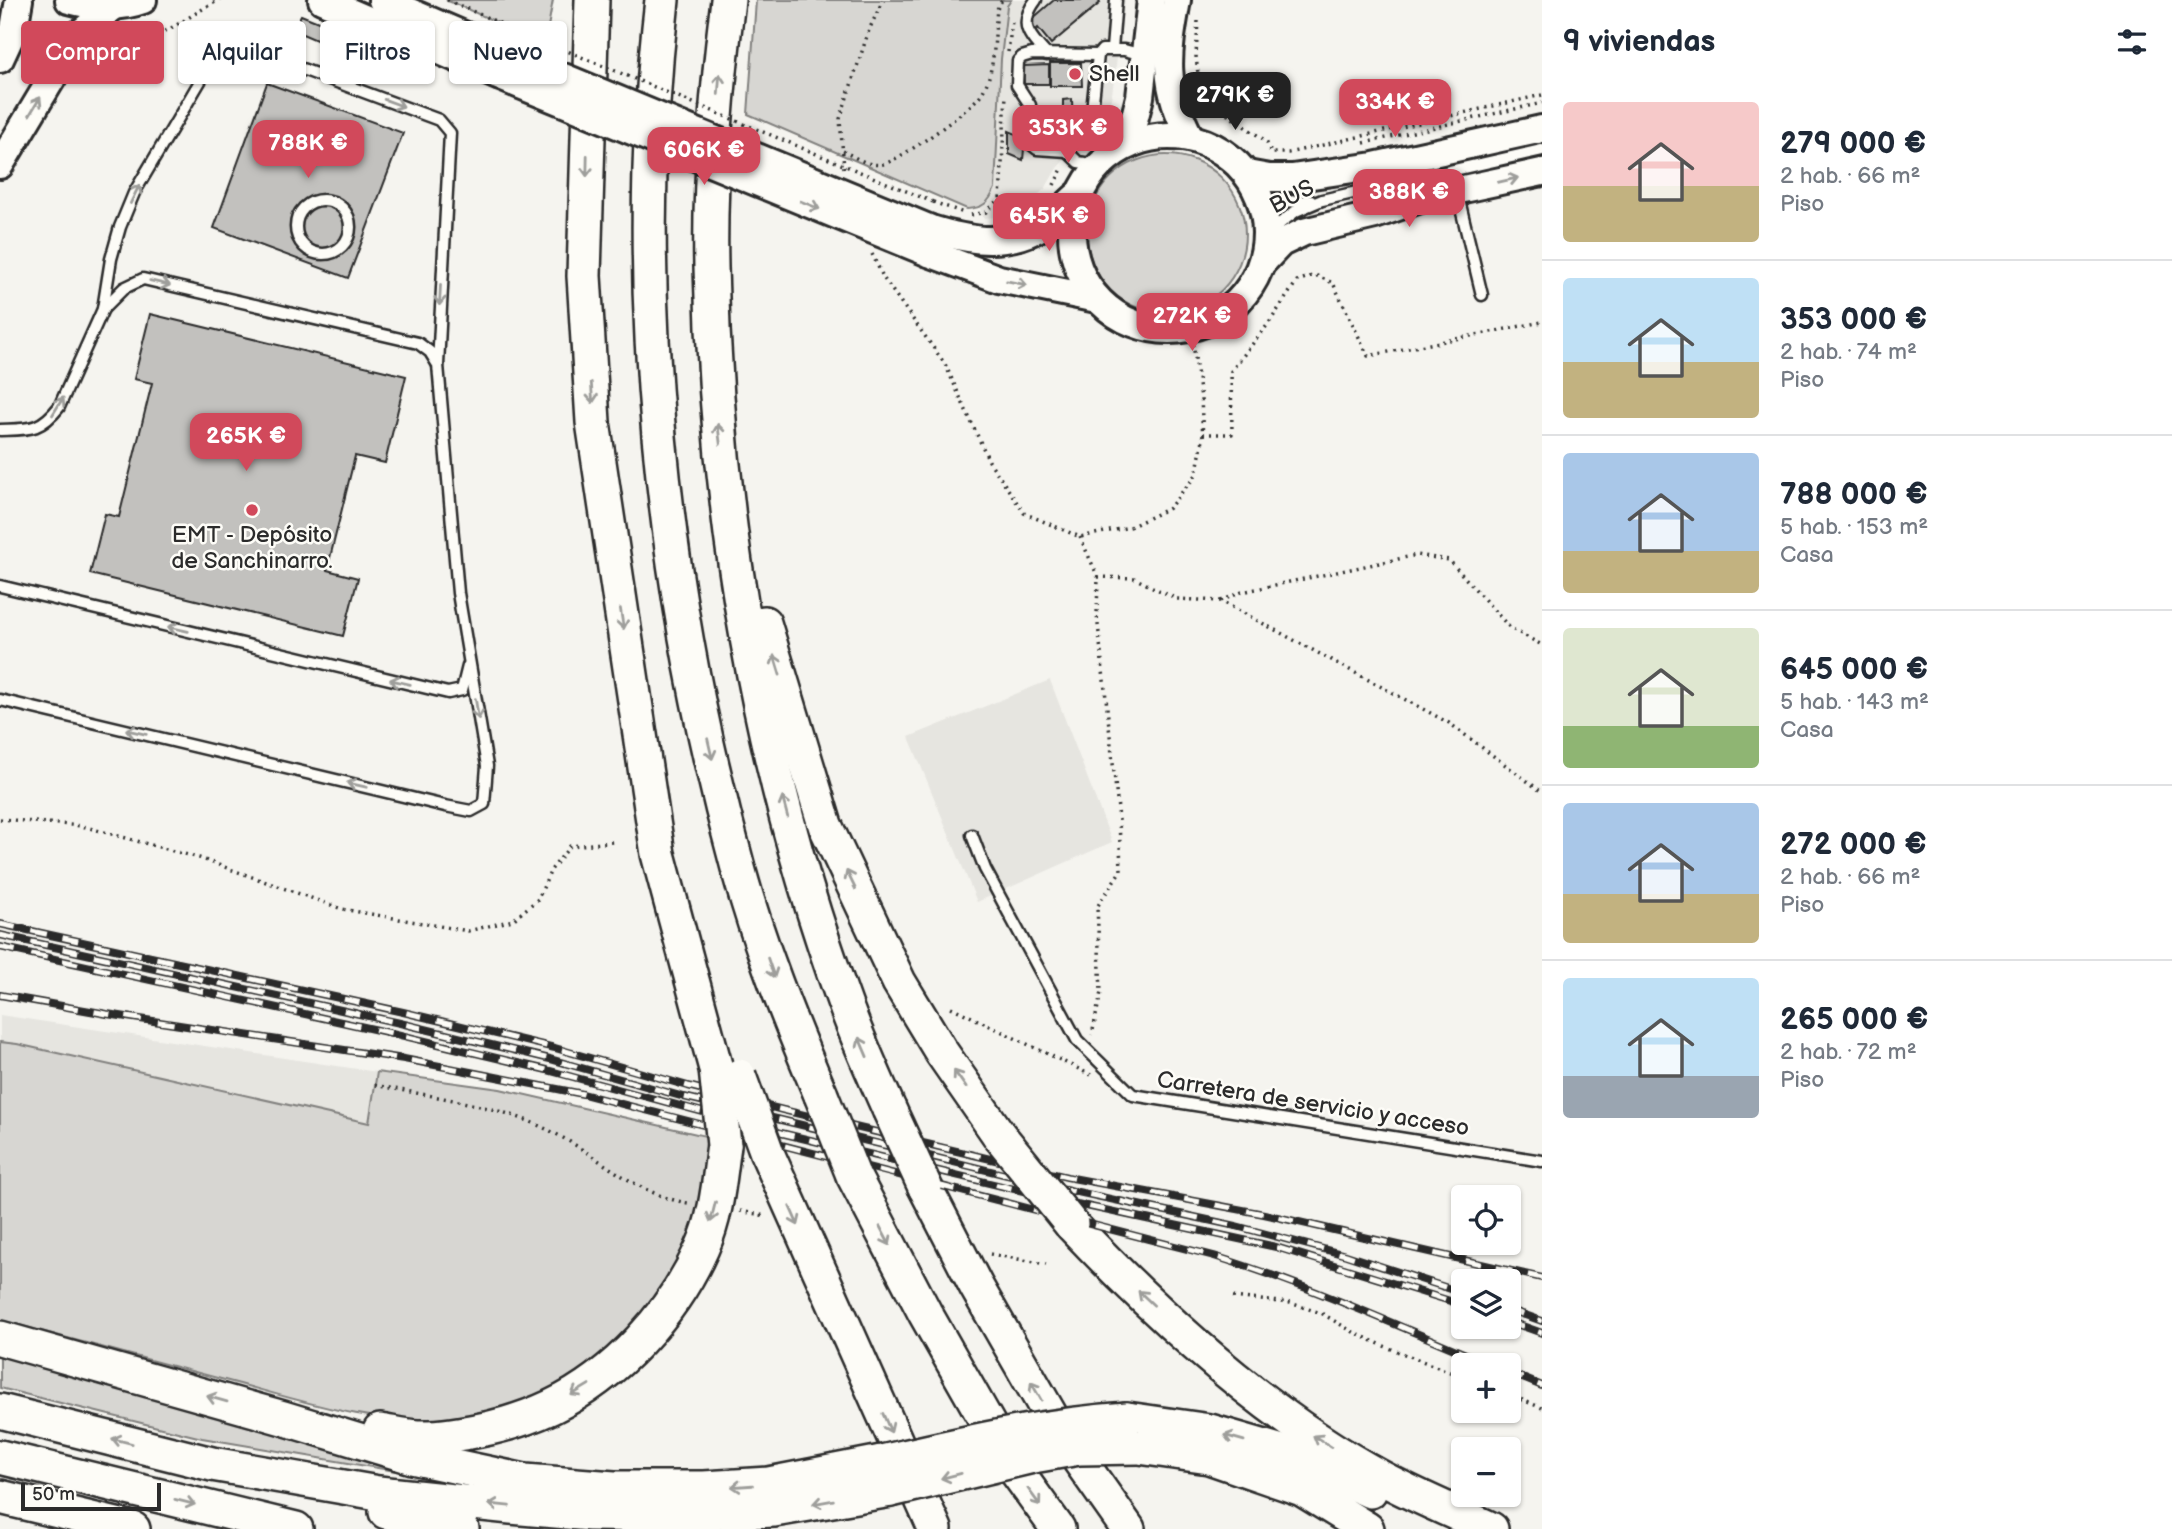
<!DOCTYPE html>
<html lang="es">
<head>
<meta charset="utf-8">
<style>
  body { margin:0; font-family:"Balsamiq Sans",sans-serif; background:#f2f2f3; color:#1f2937; height:100vh; display:flex; flex-direction:column; font-size:26px; white-space:nowrap }
  * { box-sizing:border-box; margin:0 }
  p { font-size:23px; color:#747a83 }
  .icon { flex:none; width:38px; height:38px; fill:none; stroke:currentColor; stroke-width:2; stroke-linecap:round; stroke-linejoin:round }
  .map { position:relative; flex:1; overflow:hidden }
  .side { display:flex; flex-direction:column; background:#fff; width:630px }
  .side>* { flex:none }
  .hud { position:absolute; left:21px; top:21px; width:665px; height:63px; display:flex; gap:14px }
  .fabs { position:absolute; left:1451px; top:1185px; display:grid; gap:14px }
  .fabs a { display:grid; place-items:center; width:70px; height:70px; border-radius:7px; background:#fff; box-shadow:0 2px 5px #0004; font-size:35px }
  .scale { position:absolute; left:21px; bottom:18px; width:140px; box-sizing:border-box; padding-left:7px; border:4px solid #2b2b2b; border-top:0; font-size:19px; line-height:24px; white-space:nowrap; color:#2b2b2b; -webkit-text-stroke:5px #fdfcf7; paint-order:stroke }
  .price { position:absolute; translate:-50% -60px; padding:0 16px; border-radius:14px; background:#d1495b; color:#fff; font-size:23px; line-height:46px; filter:drop-shadow(0 2px 4px #0008) }
  .price::after { content:''; position:absolute; left:50%; top:42px; width:21px; height:16px; margin-left:-10px; background:inherit; clip-path:polygon(0 0,100% 0,50% 100%) }
  .price.current { background:#222; color:#fff }
  ul { padding:0; list-style:none }
  li { display:flex; align-items:center; gap:21px; height:175px; padding:0 21px }
  li+li { border-top:2px solid #e0e1e3 }
  li span { display:grid; place-items:center; flex:none; width:196px; height:140px; border-radius:7px; color:#555 }
  li>.icon { margin-inline-start:auto }
  span .icon { width:84px; height:84px; fill:#fffc; stroke-width:1 }
  li b { font-size:30px }
  h2 { display:flex; justify-content:space-between; align-items:center; height:84px; padding:0 21px; font-size:30px }
  .tag { padding:0 24px; border-radius:7px; background:#fff; box-shadow:0 2px 5px #0004; font-size:24px; line-height:63px }
  .tag.current { background:#d1495b; color:#fff }
  main { display:flex; flex:1; min-height:0 }
  .map>svg:first-child { display:block }
  .built { fill:#e6e5e0 }
  .green { fill:#d7d6d2; stroke:#81807e; stroke-width:2 }
  .building { fill:#c2c1be; stroke:#2b2b2b; stroke-width:2 }
  .lines { fill:none; stroke-linecap:round; stroke-linejoin:round }
  .lane-casing { stroke:#2b2b2b; stroke-width:15 }
  .secondary-casing { stroke:#2b2b2b; stroke-width:32 }
  .highway-casing { stroke:#2b2b2b; stroke-width:38 }
  .path { stroke:#2b2b2b; stroke-width:3.5; stroke-dasharray:2 5; stroke-linecap:butt }
  .lane { stroke:#fdfcf7; stroke-width:10 }
  .secondary { stroke:#fdfcf7; stroke-width:26 }
  .highway { stroke:#fdfcf7; stroke-width:33 }
  .rail-casing { stroke:#2b2b2b; stroke-width:8 }
  .rail { stroke:#fdfcf7; stroke-width:5; stroke-dasharray:16; stroke-linecap:butt }
  .secondary-bridge-casing { stroke:#2b2b2b; stroke-width:32; stroke-linecap:butt }
  .highway-bridge-casing { stroke:#2b2b2b; stroke-width:38; stroke-linecap:butt }
  .path-bridge { stroke:#2b2b2b; stroke-width:3.5; stroke-dasharray:2 5; stroke-linecap:butt }
  .secondary-bridge { stroke:#fdfcf7; stroke-width:26 }
  .highway-bridge { stroke:#fdfcf7; stroke-width:33 }
  .oneway { stroke:#9e9e9b }
  .poi-dot { fill:#d1495b; stroke:#fdfcf7; stroke-width:2.5 }
  .labels { text-anchor:middle; dominant-baseline:central; stroke-width:5; stroke-linejoin:round; paint-order:stroke }
  .poi-label { font-size:23px; fill:#2b2b2b; stroke:#fdfcf7; text-anchor:start }
  .street-label { font-size:23px; fill:#2b2b2b; stroke:#fdfcf7 }
</style>
</head>
<body>
<main>
<div class="map">
<svg width="1542" height="1529" viewBox="0 0 1542 1529">
  <rect width="100%" height="100%" fill="#f5f4ef"/>
  <filter id="ink" filterUnits="userSpaceOnUse"><feTurbulence type="fractalNoise" baseFrequency=".0143" numOctaves="2"/><feDisplacementMap in="SourceGraphic" scale="14" xChannelSelector="R" yChannelSelector="G"/><feConvolveMatrix kernelMatrix="1 2 1 2 8 2 1 2 1" color-interpolation-filters="sRGB"/></filter>
  <g filter="url(#ink)">
    <g class="built">
      <path d="M1011 0H1125L1112 94 1107 114 1057 168 1045 189 1022 208 998 217 983 218 980 208 990 200 1001 59 1007 6Z"/>
      <path d="M1050 680 1112 842 977 902 909 737Z"/>
      <path d="M0 1015 377 1072 369 1123 17 1044 0 1042Z"/>
    </g>
    <g class="green">
      <path d="M446 0H553L545 43Z"/>
      <path d="M756 0H1011L1007 6 1001 59 995 188C989 203 983 208 967 209L748 114Z"/>
      <circle cx="1166" cy="234" r="79"/>
      <path d="M0 1042 17 1044 369 1123 377 1072 500 1089 710 1137C706 1162 705 1191 698 1215 669 1320 557 1411 450 1420 380 1427 302 1401 236 1383 157 1362 79 1341 0 1320Z"/>
      <path d="M0 1353 442 1479 202 1438 0 1388Z"/>
    </g>
    <g class="building">
      <path d="M1054 0H1098L1100 3 1051 44 1038 28 1034 32 1028 25 1033 22 1031 20Z"/>
      <path d="M301 15 396 53 389 71 293 30Z"/>
      <path d="M1050 63H1081L1082 86H1050Z"/>
      <path d="M1049 65V84H1024L1023 66Z"/>
      <path d="M267 83 403 133 348 278 214 228Z"/>
      <path d="M1072 99 1073 130 1034 131V111H1063V100Z"/>
      <path d="M1009 131 1025 138 1023 160 1009 154Z"/>
      <path d="M150 314 406 376 385 463 355 456 327 570 358 578 343 636 90 574 105 514 119 517 152 383 134 379Z"/>
    </g>
    <g class="lines">
      <defs>
        <g id="lane">
          <path d="M1036 0C1018 24 1028 35 1047 55"/>
          <path d="M1112 49 1116 0"/>
          <path d="M1067 151 1037 149 1032 145 1030 139V105L1017 85 1018 61 1022 57 1032 54 1098 55"/>
          <path d="M1099 165 1078 162 1067 151 1086 127 1092 110 1098 55 1102 50H1124L1143 55"/>
          <path d="M1457 192 1482 295"/>
          <circle cx="323" cy="227" r="27"/>
          <path d="M1262 202 1311 201"/>
          <path d="M1266 234 1296 211 1322 200 1542 150"/>
          <path d="M103 309 124 288 143 279 418 343 430 352 438 365"/>
          <path d="M0 430C29 429 40 431 59 407L103 309 111 259 120 227 134 193 212 61 226 49 243 47 439 120 450 133 438 365 458 593 487 766 484 804 471 811 445 806 0 700"/>
          <path d="M0 586 448 693 462 690 468 666"/>
          <path d="M972 835 985 869 1077 1040 1133 1095 1542 1161"/>
        </g>
        <g id="secondary">
          <path d="M69 0C95 7 118 9 143 0"/>
          <path d="M322 0 498 76"/>
          <path d="M382 0 503 52"/>
          <path d="M1177 0C1167 57 1162 84 1190 137"/>
          <path d="M0 59 14 29 19 0"/>
          <circle cx="1169" cy="233" r="97"/>
          <path d="M1128 144 1140 97 1151 0"/>
          <path d="M0 165 78 35 113 7"/>
          <path d="M1247 174 1269 178H1292L1374 166 1542 129"/>
          <path d="M931 229C968 240 1000 247 1037 229 1052 221 1066 205 1079 194"/>
          <path d="M929 253 999 279 1097 299"/>
          <path d="M1262 263 1281 243 1304 232 1375 215 1426 197 1542 172"/>
        </g>
        <g id="highway">
          <path d="M592 0 584 276 593 422 658 854 716 1069"/>
          <path d="M662 0C629 285 662 593 738 868 759 945 790 1022 821 1095"/>
          <path d="M728 0C717 88 709 178 711 267 716 517 759 769 845 1004 858 1040 874 1075 889 1109"/>
          <path d="M764 623 825 825 899 982 942 1053 999 1135"/>
          <path d="M767 1153 935 1529"/>
          <path d="M853 1175 925 1313 1011 1464 1058 1529"/>
          <path d="M925 1187 976 1286 1061 1434 1128 1529"/>
          <path d="M1071 1224C1159 1317 1267 1416 1380 1477 1415 1496 1454 1512 1491 1529"/>
          <path d="M0 1338 283 1418 412 1457 525 1481 614 1488H704L769 1484 882 1462"/>
          <path d="M0 1411 212 1464 378 1493 511 1507 590 1514 665 1515 774 1510 891 1490"/>
          <path d="M1127 1419 1210 1431 1289 1454 1370 1491"/>
          <path d="M380 1431C392 1433 405 1436 417 1437 441 1438 467 1433 490 1428 511 1423 532 1416 551 1407 616 1376 673 1313 702 1248 717 1215 719 1180 724 1145"/>
          <path d="M1139 1447 1209 1457 1302 1489 1367 1529"/>
          <path d="M0 1457 296 1529"/>
          <path d="M0 1497 133 1529"/>
          <path d="M386 1512 462 1529"/>
        </g>
      </defs>
      <use href="#lane" class="lane-casing"/>
      <use href="#secondary" class="secondary-casing"/>
      <use href="#highway" class="highway-casing"/>
      <g class="path">
        <path d="M447 0 504 25"/>
        <path d="M1198 21 1196 56 1199 83 1212 104 1266 141 1271 153H1288L1542 95"/>
        <path d="M1008 52 1012 21"/>
        <path d="M89 64C102 45 132 43 153 36 177 28 197 10 220 0"/>
        <path d="M1364 143 1542 103"/>
        <path d="M843 151C855 157 869 167 883 164 901 160 972 109 982 93 996 70 994 35 997 9L1002 0"/>
        <path d="M844 168 840 119 869 30 883 0"/>
        <path d="M1054 185 1063 167"/>
        <path d="M933 202 964 213"/>
        <path d="M971 215 986 212 1000 199 1006 95"/>
        <path d="M872 254 884 279 945 364 989 461 1024 513 1080 537 1130 527 1169 508 1196 475 1203 440 1201 398 1191 330"/>
        <path d="M1203 434H1232L1231 371 1269 323 1297 281 1315 275 1333 283 1368 356 1542 322"/>
        <path d="M1080 537 1098 577 1097 615 1119 819 1121 870 1097 907 1101 992 1092 1035"/>
        <path d="M1098 577 1134 578 1177 599 1221 601 1449 723 1542 792"/>
        <path d="M1221 601 1242 592 1417 555 1449 560 1510 628 1542 645"/>
        <path d="M0 819 82 826 199 858 342 909 468 931 513 920 538 899 551 870 570 846 613 842"/>
        <path d="M951 1007 1091 1075"/>
        <path d="M375 1085C436 1098 501 1104 556 1134 600 1157 637 1195 688 1203"/>
        <path d="M740 1211 766 1216"/>
        <path d="M990 1254 1046 1264"/>
        <path d="M1233 1297 1290 1303 1321 1313 1355 1333 1384 1346 1463 1377"/>
        <path d="M1508 1394 1542 1408"/>
      </g>
      <use href="#lane" class="lane"/>
      <use href="#secondary" class="secondary"/>
      <use href="#highway" class="highway"/>
      <defs>
        <g id="rail">
          <path d="M0 924 403 1012 555 1048 688 1086 783 1110 1067 1177 1264 1214 1542 1278"/>
          <path d="M0 935 400 1023 550 1059 684 1097 781 1120 1073 1191 1236 1226 1346 1255 1463 1293"/>
          <path d="M0 947 396 1034 547 1070 781 1133 1077 1204 1276 1247 1463 1305"/>
          <path d="M0 995 107 1014 404 1059 583 1094 1214 1256C1309 1285 1400 1327 1492 1365"/>
          <path d="M1508 1309 1542 1321"/>
          <path d="M1508 1321 1542 1333"/>
          <path d="M1508 1372 1542 1386"/>
        </g>
      </defs>
      <use href="#rail" class="rail-casing"/>
      <use href="#rail" class="rail"/>
      <defs>
        <g id="secondary-bridge">
          <path d="M503 52 931 229"/>
          <path d="M498 76 929 253"/>
        </g>
        <g id="highway-bridge">
          <path d="M716 1069 724 1145"/>
          <path d="M739 1076 767 1153"/>
          <path d="M821 1095 853 1175"/>
          <path d="M889 1109 925 1187"/>
          <path d="M999 1135 1071 1224"/>
          <path d="M882 1462C965 1443 1041 1425 1127 1419"/>
          <path d="M891 1490 1033 1456 1079 1448 1139 1447"/>
        </g>
      </defs>
      <use href="#secondary-bridge" class="secondary-bridge-casing"/>
      <use href="#highway-bridge" class="highway-bridge-casing"/>
      <path class="path-bridge" d="M504 25 933 202"/>
      <use href="#secondary-bridge" class="secondary-bridge"/>
      <use href="#highway-bridge" class="highway-bridge"/>
    </g>
    <defs><path id="oneway-shaft" d="M-6 0H5M1.5-3L5.5 0L1.5 3" fill="none" stroke-width="1.6" stroke-linecap="round" stroke-linejoin="round" transform="scale(1.75)"/></defs>
    <g class="oneway">
      <use href="#oneway-shaft" transform="translate(719 84) rotate(-86)"/>
      <use href="#oneway-shaft" transform="translate(394 103) rotate(20)"/>
      <use href="#oneway-shaft" transform="translate(35 106) rotate(-59)"/>
      <use href="#oneway-shaft" transform="translate(587 166) rotate(91)"/>
      <use href="#oneway-shaft" transform="translate(1508 180) rotate(-13)"/>
      <use href="#oneway-shaft" transform="translate(135 194) rotate(-64)"/>
      <use href="#oneway-shaft" transform="translate(810 205) rotate(22)"/>
      <use href="#oneway-shaft" transform="translate(160 283) rotate(13)"/>
      <use href="#oneway-shaft" transform="translate(1017 283) rotate(11)"/>
      <use href="#oneway-shaft" transform="translate(440 295) rotate(93)"/>
      <use href="#oneway-shaft" transform="translate(592 393) rotate(86)"/>
      <use href="#oneway-shaft" transform="translate(58 406) rotate(-58)"/>
      <use href="#oneway-shaft" transform="translate(719 434) rotate(-97)"/>
      <use href="#oneway-shaft" transform="translate(622 619) rotate(81)"/>
      <use href="#oneway-shaft" transform="translate(178 629) rotate(-167)"/>
      <use href="#oneway-shaft" transform="translate(777 665) rotate(-107)"/>
      <use href="#oneway-shaft" transform="translate(400 682) rotate(-167)"/>
      <use href="#oneway-shaft" transform="translate(477 709) rotate(81)"/>
      <use href="#oneway-shaft" transform="translate(136 732) rotate(-167)"/>
      <use href="#oneway-shaft" transform="translate(710 749) rotate(77)"/>
      <use href="#oneway-shaft" transform="translate(357 785) rotate(-167)"/>
      <use href="#oneway-shaft" transform="translate(785 807) rotate(-105)"/>
      <use href="#oneway-shaft" transform="translate(851 880) rotate(-116)"/>
      <use href="#oneway-shaft" transform="translate(771 968) rotate(71)"/>
      <use href="#oneway-shaft" transform="translate(863 1047) rotate(-113)"/>
      <use href="#oneway-shaft" transform="translate(960 1079) rotate(-125)"/>
      <use href="#oneway-shaft" transform="translate(713 1212) rotate(104)"/>
      <use href="#oneway-shaft" transform="translate(794 1216) rotate(66)"/>
      <use href="#oneway-shaft" transform="translate(885 1236) rotate(62)"/>
      <use href="#oneway-shaft" transform="translate(1146 1298) rotate(-137)"/>
      <use href="#oneway-shaft" transform="translate(580 1390) rotate(149)"/>
      <use href="#oneway-shaft" transform="translate(1036 1391) rotate(-120)"/>
      <use href="#oneway-shaft" transform="translate(217 1399) rotate(-164)"/>
      <use href="#oneway-shaft" transform="translate(887 1423) rotate(66)"/>
      <use href="#oneway-shaft" transform="translate(1234 1438) rotate(-164)"/>
      <use href="#oneway-shaft" transform="translate(122 1441) rotate(-166)"/>
      <use href="#oneway-shaft" transform="translate(1322 1441) rotate(-148)"/>
      <use href="#oneway-shaft" transform="translate(951 1476) rotate(166)"/>
      <use href="#oneway-shaft" transform="translate(742 1486) rotate(176)"/>
      <use href="#oneway-shaft" transform="translate(1034 1497) rotate(54)"/>
      <use href="#oneway-shaft" transform="translate(185 1502) rotate(14)"/>
      <use href="#oneway-shaft" transform="translate(823 1502) rotate(170)"/>
      <use href="#oneway-shaft" transform="translate(499 1505) rotate(-174)"/>
    </g>
  </g>
  <g class="poi-dot">
    <circle cx="1075" cy="74" r="7"/>
    <circle cx="252" cy="510" r="7"/>
  </g>
  <g class="labels">
    <g class="poi-label">
      <text x="1089" y="74">Shell</text>
      <text x="252" y="535" text-anchor="middle">EMT - Depósito<tspan x="252" dy="26">de Sanchinarro.</tspan></text>
    </g>
    <g class="street-label">
      <text transform="translate(1292 197) rotate(-28)">BUS</text>
      <text transform="translate(1313 1104) rotate(9)">Carretera de servicio y acceso</text>
    </g>
  </g>
</svg>
<div class="fabs">
<a><svg class="icon" aria-label="locate" viewBox="0 0 24 24"><circle cx="12" cy="12" r="6"/><path d="M12 2v4M12 18v4M2 12h4M18 12h4"/></svg></a>
<a><svg class="icon" aria-label="layers" viewBox="0 0 24 24"><path d="M12 4l9 5-9 5-9-5zM3 14l9 5 9-5"/></svg></a>
<a>+</a>
<a>−</a>
</div>
<div class="scale">50 m</div>
<b class="price current" style="left:1235px;top:132px">279K €</b>
<b class="price" style="left:1395px;top:139px">334K €</b>
<b class="price" style="left:1068px;top:165px">353K €</b>
<b class="price" style="left:308px;top:180px">788K €</b>
<b class="price" style="left:704px;top:187px">606K €</b>
<b class="price" style="left:1409px;top:229px">388K €</b>
<b class="price" style="left:1049px;top:253px">645K €</b>
<b class="price" style="left:1192px;top:353px">272K €</b>
<b class="price" style="left:246px;top:473px">265K €</b>
<div class="hud">
<a class="tag current">Comprar</a>
<a class="tag">Alquilar</a>
<a class="tag">Filtros</a>
<a class="tag">Nuevo</a>
</div>
</div>
<section class="side">
<h2>9 viviendas<svg class="icon" aria-label="filters" viewBox="0 0 24 24"><path d="M4 7h16M4 17h16"/><circle cx="9" cy="7" r="2"/><circle cx="15" cy="17" r="2"/></svg></h2>
<ul>
<li><span style="background:linear-gradient(#f6c9c9 60%,#c2b280 0)"><svg class="icon" aria-label="home" viewBox="0 0 24 24"><path d="M3 11l9-7 9 7M6 9v11h12V9"/></svg></span><div><b>279 000 €</b><p>2 hab. · 66 m²</p><p>Piso</p></div></li>
<li><span style="background:linear-gradient(#bfe0f5 60%,#c2b280 0)"><svg class="icon" aria-label="home" viewBox="0 0 24 24"><path d="M3 11l9-7 9 7M6 9v11h12V9"/></svg></span><div><b>353 000 €</b><p>2 hab. · 74 m²</p><p>Piso</p></div></li>
<li><span style="background:linear-gradient(#a9c7e8 70%,#c2b280 0)"><svg class="icon" aria-label="home" viewBox="0 0 24 24"><path d="M3 11l9-7 9 7M6 9v11h12V9"/></svg></span><div><b>788 000 €</b><p>5 hab. · 153 m²</p><p>Casa</p></div></li>
<li><span style="background:linear-gradient(#dfe7d0 70%,#8fb573 0)"><svg class="icon" aria-label="home" viewBox="0 0 24 24"><path d="M3 11l9-7 9 7M6 9v11h12V9"/></svg></span><div><b>645 000 €</b><p>5 hab. · 143 m²</p><p>Casa</p></div></li>
<li><span style="background:linear-gradient(#a9c7e8 65%,#c2b280 0)"><svg class="icon" aria-label="home" viewBox="0 0 24 24"><path d="M3 11l9-7 9 7M6 9v11h12V9"/></svg></span><div><b>272 000 €</b><p>2 hab. · 66 m²</p><p>Piso</p></div></li>
<li><span style="background:linear-gradient(#bfe0f5 70%,#9aa5b1 0)"><svg class="icon" aria-label="home" viewBox="0 0 24 24"><path d="M3 11l9-7 9 7M6 9v11h12V9"/></svg></span><div><b>265 000 €</b><p>2 hab. · 72 m²</p><p>Piso</p></div></li>
</ul>
</section>
</main>
</body>
</html>
